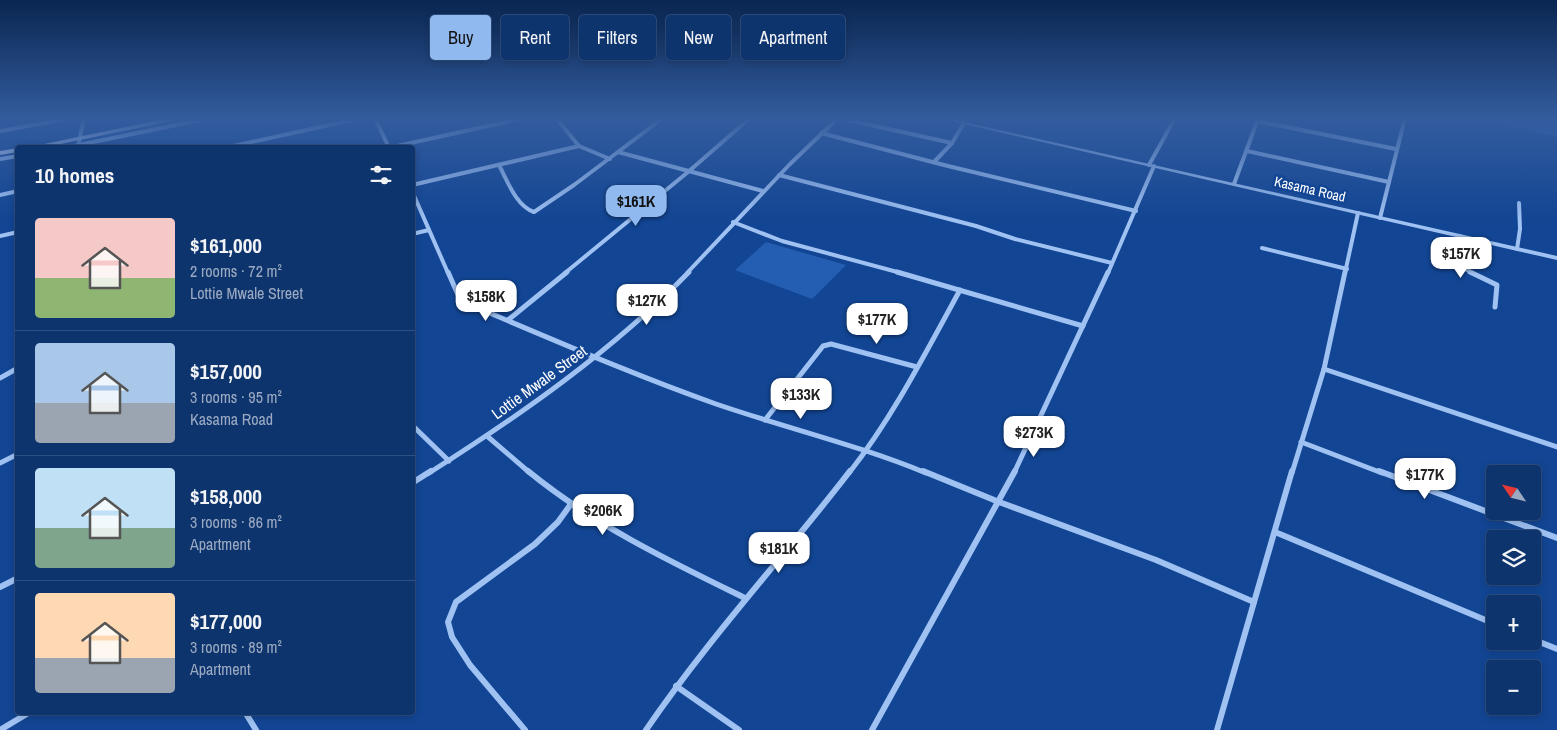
<!DOCTYPE html>
<html lang="en">
<head>
<meta charset="utf-8">
<style>
  body { margin:0; font-family:"Archivo Narrow",sans-serif; background:#1c3f76; color:#f1f3f6; height:100vh; display:flex; flex-direction:column; font-size:19px; white-space:nowrap }
  * { box-sizing:border-box; margin:0 }
  p { font-size:16px; color:#9baac2 }
  .icon { flex:none; width:28px; height:28px; fill:none; stroke:currentColor; stroke-width:2; stroke-linecap:round; stroke-linejoin:round }
  .map { position:relative; flex:1; overflow:hidden }
  .sheet { position:absolute; left:15px; top:145px; width:400px; height:570px; display:flex; flex-direction:column; background:#0e346e; border-radius:5px; box-shadow:0 2px 8px #0003,0 0 0 1px #2e4f81 }
  .sheet>* { flex:none }
  .top-card { position:absolute; left:430px; top:15px; width:475px; height:45px; display:flex; gap:10px }
  .needle { width:32px; rotate:305deg }
  .tools { position:absolute; left:1486px; top:465px; display:grid; gap:10px }
  .tools a { display:grid; place-items:center; width:55px; height:55px; border-radius:5px; background:#0e346e; box-shadow:0 2px 8px #0003,0 0 0 1px #2e4f81; font-size:25px }
  .price { position:absolute; translate:-50% -42px; padding:0 11px; border-radius:10px; background:#fff; color:#222; font-size:16px; line-height:32px; filter:drop-shadow(0 1px 2px #0008) }
  .price::after { content:''; position:absolute; left:50%; top:30px; width:15px; height:11px; margin-left:-8px; background:inherit; clip-path:polygon(0 0,100% 0,50% 100%) }
  .price.selected { background:#90b9f0; color:#111 }
  ul { padding:0; list-style:none }
  li { display:flex; align-items:center; gap:15px; height:125px; padding:0 20px }
  li+li { border-top:1px solid #2e4f81 }
  li span { display:grid; place-items:center; flex:none; width:140px; height:100px; border-radius:5px; color:#555 }
  li>.icon { margin-inline-start:auto }
  span .icon { width:60px; height:60px; fill:#fffc; stroke-width:1 }
  li b { font-size:21px }
  h2 { display:flex; justify-content:space-between; align-items:center; height:60px; padding:0 20px; font-size:21px }
  .chip { padding:0 18px; border-radius:5px; background:#0e346e; box-shadow:0 2px 8px #0003,0 0 0 1px #2e4f81; font-size:18px; line-height:45px }
  .chip.selected { background:#90b9f0; color:#111 }
  .map>svg:first-child { display:block }
  .green { fill:#235eb3 }
  .lines { fill:none; stroke-linecap:round; stroke-linejoin:round }
  .minor-far2 { stroke:#9fc2f3; stroke-width:4 }
  .minor-far1 { stroke:#9fc2f3; stroke-width:5 }
  .minor { stroke:#9fc2f3; stroke-width:6 }
  .tertiary { fill:#9fc2f3; fill-rule:evenodd }
  .secondary { fill:#cfe1fd; fill-rule:evenodd }
  .labels { text-anchor:middle; dominant-baseline:central; stroke-width:5; stroke-linejoin:round; paint-order:stroke }
  .far-street-label { font-size:14px; fill:#fff; stroke:#124593 }
  .street-label { font-size:16px; fill:#fff; stroke:#124593 }
</style>
</head>
<body>
<div class="map">
<svg width="1557" height="730" viewBox="0 0 1557 730">
  <rect width="100%" height="100%" fill="#124593"/>
  <g class="green">
    <path d="M1475 118H1557V137Z"/>
    <path d="M766 242 846 265 812 299 735 270Z"/>
  </g>
  <g class="lines">
    <g class="minor-far2">
      <path d="M375 118 389 148"/>
      <path d="M556 118 579 146"/>
      <path d="M839 118 952 143"/>
      <path d="M1257 121 1396 149"/>
      <path d="M0 131 72 118"/>
      <path d="M821 133 948 166 1136 211"/>
      <path d="M79 142 84 118"/>
      <path d="M64 148 210 118"/>
      <path d="M224 148 361 118"/>
      <path d="M388 148 524 118"/>
      <path d="M1247 151 1389 182"/>
      <path d="M618 152 763 191"/>
      <path d="M0 159 18 156"/>
      <path d="M934 162 952 143 964 123"/>
      <path d="M499 165C507 180 516 206 534 212L574 185 663 118"/>
      <path d="M1149 165 1175 118"/>
      <path d="M779 175 976 226 1015 239 1112 263"/>
      <path d="M1234 184 1258 119"/>
      <path d="M412 185 579 146 610 159"/>
      <path d="M412 191 448 273"/>
      <path d="M0 195 18 191"/>
      <path d="M1380 218 1405 118"/>
      <path d="M733 222 782 241 901 273"/>
      <path d="M412 234 429 230"/>
      <path d="M0 236 18 232"/>
      <path d="M1460 236 1463 268 1473 273"/>
      <path d="M1262 248 1347 269"/>
      <path d="M1517 249 1520 229 1519 203"/>
      <path d="M565 273 688 172 750 118"/>
      <path d="M687 273 790 164 838 118"/>
      <path d="M1108 273 1154 166"/>
      <path d="M1345 273 1358 213"/>
    </g>
    <g class="minor-far1">
      <path d="M448 272 459 297 473 306C554 340 634 375 716 404 786 428 858 445 926 473"/>
      <path d="M897 272 1083 326"/>
      <path d="M1470 272 1497 285 1495 307"/>
      <path d="M508 320 567 272"/>
      <path d="M1324 369 1557 447"/>
      <path d="M0 378 18 368"/>
      <path d="M765 420 823 346 831 344 917 367"/>
      <path d="M412 425 449 461"/>
      <path d="M487 436 530 473"/>
      <path d="M1301 442 1382 473"/>
      <path d="M0 463 18 454"/>
      <path d="M429 473C522 414 612 351 689 272"/>
      <path d="M849 473C893 417 926 352 960 290"/>
      <path d="M1014 473 1108 272"/>
      <path d="M1292 473 1324 369 1345 272"/>
    </g>
    <g class="minor">
      <path d="M528 471C594 525 669 561 745 598"/>
      <path d="M923 471 999 502 1156 560 1254 602"/>
      <path d="M1379 471 1557 538"/>
      <path d="M412 483 431 471"/>
      <path d="M1275 532 1495 624"/>
      <path d="M0 587 18 578"/>
      <path d="M1532 639 1557 649"/>
      <path d="M676 686 739 730"/>
      <path d="M245 712 256 730"/>
      <path d="M0 730 30 712"/>
      <path d="M525 730 470 665 452 637 448 622 456 602 535 544 558 522 571 504"/>
      <path d="M646 730C708 639 783 558 850 471"/>
      <path d="M872 730 1015 471"/>
      <path d="M1217 730 1292 471"/>
    </g>
    <path class="tertiary" d="M937 118H946L1557 256V260Z"/>
    <g class="secondary">
      <path d="M169 118H180L177 120 41 148H25Z"/>
      <path d="M18 148V152L0 155V151Z"/>
    </g>
  </g>
  <linearGradient id="sky" x2="0" y2="1"><stop stop-color="#0a2651"/><stop offset="0.54" stop-color="#335c9e"/><stop offset="1" stop-color="#335c9e" stop-opacity="0"/></linearGradient>
  <rect width="1557" height="220" fill="url(#sky)"/>
  <g class="labels">
    <g class="far-street-label">
      <text transform="translate(1310 189) rotate(13)">Kasama Road</text>
    </g>
    <g class="street-label">
      <text transform="translate(539 382) rotate(-36)">Lottie Mwale Street</text>
    </g>
  </g>
</svg>
<div class="tools">
<a><svg class="needle" viewBox="-14 -14 28 28"><path d="M0-13l5 13h-10z" fill="#e53935"/><path d="M0 13l5-13h-10z" fill="#9baac2"/></svg></a>
<a><svg class="icon" aria-label="layers" viewBox="0 0 24 24"><path d="M12 4l9 5-9 5-9-5zM3 14l9 5 9-5"/></svg></a>
<a>+</a>
<a>−</a>
</div>
<b class="price selected" style="left:636px;top:227px">$161K</b>
<b class="price" style="left:1461px;top:279px">$157K</b>
<b class="price" style="left:486px;top:322px">$158K</b>
<b class="price" style="left:647px;top:326px">$127K</b>
<b class="price" style="left:877px;top:345px">$177K</b>
<b class="price" style="left:801px;top:420px">$133K</b>
<b class="price" style="left:1034px;top:458px">$273K</b>
<b class="price" style="left:1425px;top:500px">$177K</b>
<b class="price" style="left:603px;top:536px">$206K</b>
<b class="price" style="left:779px;top:574px">$181K</b>
<div class="top-card">
<a class="chip selected">Buy</a>
<a class="chip">Rent</a>
<a class="chip">Filters</a>
<a class="chip">New</a>
<a class="chip">Apartment</a>
</div>
<section class="sheet">
<h2>10 homes<svg class="icon" aria-label="filters" viewBox="0 0 24 24"><path d="M4 7h16M4 17h16"/><circle cx="9" cy="7" r="2"/><circle cx="15" cy="17" r="2"/></svg></h2>
<ul>
<li><span style="background:linear-gradient(#f6c9c9 60%,#8fb573 0)"><svg class="icon" aria-label="home" viewBox="0 0 24 24"><path d="M3 11l9-7 9 7M6 9v11h12V9"/></svg></span><div><b>$161,000</b><p>2 rooms · 72 m²</p><p>Lottie Mwale Street</p></div></li>
<li><span style="background:linear-gradient(#a9c7e8 60%,#9aa5b1 0)"><svg class="icon" aria-label="home" viewBox="0 0 24 24"><path d="M3 11l9-7 9 7M6 9v11h12V9"/></svg></span><div><b>$157,000</b><p>3 rooms · 95 m²</p><p>Kasama Road</p></div></li>
<li><span style="background:linear-gradient(#bfe0f5 60%,#7fa58c 0)"><svg class="icon" aria-label="home" viewBox="0 0 24 24"><path d="M3 11l9-7 9 7M6 9v11h12V9"/></svg></span><div><b>$158,000</b><p>3 rooms · 86 m²</p><p>Apartment</p></div></li>
<li><span style="background:linear-gradient(#ffd9b3 65%,#9aa5b1 0)"><svg class="icon" aria-label="home" viewBox="0 0 24 24"><path d="M3 11l9-7 9 7M6 9v11h12V9"/></svg></span><div><b>$177,000</b><p>3 rooms · 89 m²</p><p>Apartment</p></div></li>
</ul>
</section>
</div>
</body>
</html>
